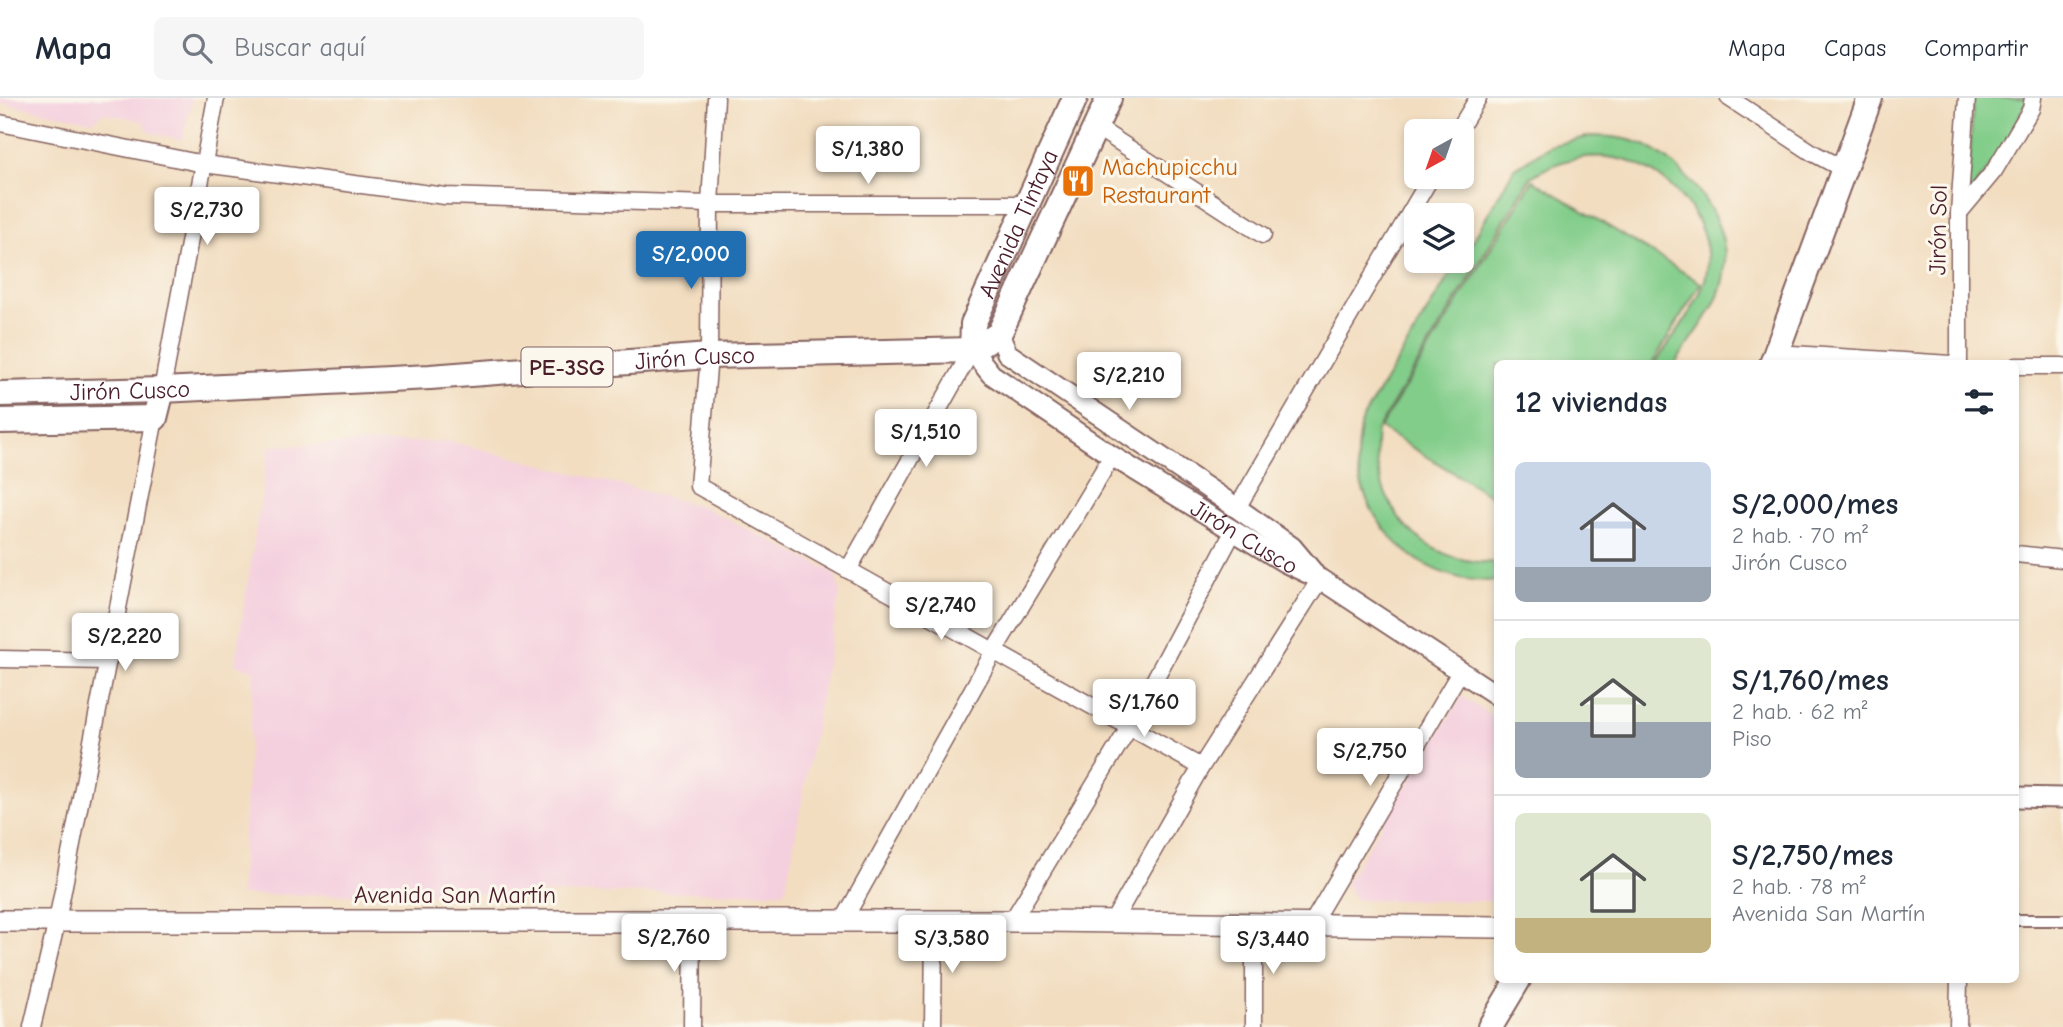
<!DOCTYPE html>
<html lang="es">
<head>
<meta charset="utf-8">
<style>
  body { margin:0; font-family:"Comic Neue",sans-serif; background:#f6f6f7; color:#1f2937; height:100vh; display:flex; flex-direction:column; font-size:26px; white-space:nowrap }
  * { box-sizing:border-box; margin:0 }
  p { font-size:23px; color:#747a83 }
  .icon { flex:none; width:38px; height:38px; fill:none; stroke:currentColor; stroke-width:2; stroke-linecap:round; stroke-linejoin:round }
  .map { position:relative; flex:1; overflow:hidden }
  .drawer { position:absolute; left:1494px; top:262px; width:525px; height:623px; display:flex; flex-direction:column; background:#fff; border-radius:10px; box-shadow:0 4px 10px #0003 }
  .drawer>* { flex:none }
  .needle { width:46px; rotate:220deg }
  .fabs { position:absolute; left:1404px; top:21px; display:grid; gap:14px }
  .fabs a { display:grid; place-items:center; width:70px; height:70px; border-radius:10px; background:#fff; box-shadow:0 4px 10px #0003; font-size:35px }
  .price { position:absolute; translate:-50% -60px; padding:0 16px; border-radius:7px; background:#fff; color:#222; font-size:23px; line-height:46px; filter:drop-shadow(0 2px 4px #0008) }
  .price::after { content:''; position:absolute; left:50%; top:42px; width:21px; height:16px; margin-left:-10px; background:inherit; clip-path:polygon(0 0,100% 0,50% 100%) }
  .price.current { background:#1f6fb2; color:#fff }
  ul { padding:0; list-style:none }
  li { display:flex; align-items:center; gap:21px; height:175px; padding:0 21px }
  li+li { border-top:2px solid #e0e1e3 }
  li span { display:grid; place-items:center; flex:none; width:196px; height:140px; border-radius:10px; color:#555 }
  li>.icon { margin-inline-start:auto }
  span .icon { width:84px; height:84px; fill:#fffc; stroke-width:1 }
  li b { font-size:30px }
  h2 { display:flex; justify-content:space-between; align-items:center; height:84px; padding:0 21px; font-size:30px }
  header { display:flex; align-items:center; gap:42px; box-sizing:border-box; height:98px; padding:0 35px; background:#fff; border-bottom:2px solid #e0e1e3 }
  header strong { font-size:33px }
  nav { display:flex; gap:38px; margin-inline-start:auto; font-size:24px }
  .search { width:490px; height:63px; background:#f6f6f7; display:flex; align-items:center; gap:18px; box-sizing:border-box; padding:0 24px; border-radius:10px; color:#747a83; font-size:26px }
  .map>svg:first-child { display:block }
  .built { fill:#f4cfde }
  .green { fill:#82cd8a; stroke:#66765a; stroke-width:2 }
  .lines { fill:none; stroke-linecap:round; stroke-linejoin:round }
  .pedestrian-casing { stroke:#85625f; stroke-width:14 }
  .minor-casing { stroke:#85625f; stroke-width:19 }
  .tertiary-casing { stroke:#85625f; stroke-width:23 }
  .secondary-casing { stroke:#85625f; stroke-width:24 }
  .primary-casing { stroke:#85625f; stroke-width:28 }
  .pedestrian { stroke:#fff; stroke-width:10 }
  .minor { stroke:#fff; stroke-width:16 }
  .tertiary { stroke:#fff; stroke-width:19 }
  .secondary { stroke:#fff; stroke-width:21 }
  .primary { stroke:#fff; stroke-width:24 }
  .labels { text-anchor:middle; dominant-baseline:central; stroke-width:6; stroke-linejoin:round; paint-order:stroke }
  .shield { fill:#fbf7ec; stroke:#7f6065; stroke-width:2 }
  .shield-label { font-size:23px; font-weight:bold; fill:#4a1f2b }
  .food-label { font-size:24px; fill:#c56008; stroke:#fbf7ec; text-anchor:start }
  .street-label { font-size:24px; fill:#4a1f2b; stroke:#fbf7ec }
</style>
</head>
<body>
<header>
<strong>Mapa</strong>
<div class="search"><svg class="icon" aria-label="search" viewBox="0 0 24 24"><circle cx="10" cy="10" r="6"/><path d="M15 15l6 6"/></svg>Buscar aquí</div>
<nav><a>Mapa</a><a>Capas</a><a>Compartir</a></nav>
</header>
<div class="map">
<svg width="2063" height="929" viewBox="0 0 2063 929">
  <rect width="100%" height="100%" fill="#fbf7ec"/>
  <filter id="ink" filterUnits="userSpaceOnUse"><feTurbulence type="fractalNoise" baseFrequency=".0143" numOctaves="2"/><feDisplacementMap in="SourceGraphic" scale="14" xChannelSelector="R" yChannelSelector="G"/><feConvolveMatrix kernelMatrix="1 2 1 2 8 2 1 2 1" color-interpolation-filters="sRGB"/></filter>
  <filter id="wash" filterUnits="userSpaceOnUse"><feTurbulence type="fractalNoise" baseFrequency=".00686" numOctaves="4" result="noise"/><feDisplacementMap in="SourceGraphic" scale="28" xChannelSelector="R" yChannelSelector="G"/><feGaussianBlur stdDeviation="1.57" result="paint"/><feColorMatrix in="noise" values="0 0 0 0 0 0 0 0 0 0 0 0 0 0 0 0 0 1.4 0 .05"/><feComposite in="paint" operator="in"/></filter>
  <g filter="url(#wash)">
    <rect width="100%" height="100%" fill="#f2ddc0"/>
    <g class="built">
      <path d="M0 0H193L182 42 149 34 143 23 103 15 93 23 0 5Z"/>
      <path d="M449 343 701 408 835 475 840 494 785 794 240 797 254 572 235 566 269 348Z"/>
      <path d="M1462 598 1498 622V803L1356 802 1345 786Z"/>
    </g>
    <g class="green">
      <path d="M1973 0H2028L2008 44 1968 98Z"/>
      <path d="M1591 38C1610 38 1631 40 1648 49 1696 75 1740 136 1720 192 1711 218 1689 243 1675 266H1655C1671 241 1704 201 1707 172 1710 147 1700 121 1684 102 1644 54 1584 45 1531 79L1377 332C1368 405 1422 470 1498 464V482C1432 489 1373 440 1359 377 1355 359 1358 341 1361 323L1458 163H1461L1514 71 1550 48Z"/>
      <path d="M1533 82 1701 185 1652 266H1498V402L1380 330Z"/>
    </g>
  </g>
  <g filter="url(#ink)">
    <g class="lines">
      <defs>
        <path id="pedestrian" d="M2016 822H2063"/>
        <g id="minor">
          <path d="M716 0 710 106 709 258 698 388 1201 669"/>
          <path d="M1729 0 1813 55 1843 71"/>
          <path d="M0 25 204 66 445 98 710 106H1026"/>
          <path d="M1096 29 1263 137"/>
          <path d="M1458 33 1478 0"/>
          <path d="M1959 115 1994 73 2031 11 2033 0"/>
          <path d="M1776 255 1951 266"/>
          <path d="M1959 266V115L1967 0"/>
          <path d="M2016 268H2063"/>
          <path d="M162 292 216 0"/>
          <path d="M1237 410 1431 79"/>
          <path d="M2016 456 2063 461"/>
          <path d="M848 472 972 252"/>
          <path d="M0 561 108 563"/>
          <path d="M843 823 994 553 1112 358"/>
          <path d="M1012 823 1130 628 1233 434"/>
          <path d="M1112 825 1201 669 1320 481"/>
          <path d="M1312 825 1460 574"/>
          <path d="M32 929 57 823 155 320"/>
          <path d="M692 929 693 823"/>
          <path d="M933 929 934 825"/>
          <path d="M1254 929V826"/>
          <path d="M1958 929 1959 882"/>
        </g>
        <g id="tertiary">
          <path d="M999 236 1007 255 1237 410 1292 449 1313 474"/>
          <path id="s1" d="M972 252 991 276 1112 358 1284 464 1320 481 1498 598"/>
          <path d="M2016 699 2063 700"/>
        </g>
        <path id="secondary" d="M0 823H1044L1498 829"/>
        <g id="primary">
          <path id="s2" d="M972 252 973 226 1075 0"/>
          <path d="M1772 266 1870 0"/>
          <path id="s3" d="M0 296 162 292 430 279 709 258 972 252 999 236 1109 0"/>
          <path d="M0 323 155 320 162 292"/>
          <path d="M1490 929 1518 882"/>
        </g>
      </defs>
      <use href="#pedestrian" class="pedestrian-casing"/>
      <use href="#minor" class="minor-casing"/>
      <use href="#tertiary" class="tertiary-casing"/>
      <use href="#secondary" class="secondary-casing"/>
      <use href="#primary" class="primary-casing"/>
      <use href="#pedestrian" class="pedestrian"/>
      <use href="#minor" class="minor"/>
      <use href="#tertiary" class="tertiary"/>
      <use href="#secondary" class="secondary"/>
      <use href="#primary" class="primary"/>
    </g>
  </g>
  <defs>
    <symbol id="restaurant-square" viewBox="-11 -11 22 22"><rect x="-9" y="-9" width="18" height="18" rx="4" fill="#e8710a" stroke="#fbf7ec"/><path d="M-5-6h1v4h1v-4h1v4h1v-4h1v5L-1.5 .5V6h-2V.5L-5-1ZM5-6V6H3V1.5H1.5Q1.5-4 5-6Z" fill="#fff"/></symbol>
  </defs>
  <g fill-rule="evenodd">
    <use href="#restaurant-square" x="1059" y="64" width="38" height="38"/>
  </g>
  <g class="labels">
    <rect class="shield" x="521.5" y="249.5" width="91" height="39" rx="5"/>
    <g class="shield-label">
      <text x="567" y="269">PE-3SG</text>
    </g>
    <g class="food-label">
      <text x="1102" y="69">Machupicchu<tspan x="1102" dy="28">Restaurant</tspan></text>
    </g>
    <g class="street-label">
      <text stroke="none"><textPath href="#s2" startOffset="136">Avenida Tintaya</textPath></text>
      <text transform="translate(1938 132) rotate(-89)">Jirón Sol</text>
      <text stroke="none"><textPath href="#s3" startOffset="696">Jirón Cusco</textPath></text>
      <text stroke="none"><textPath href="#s3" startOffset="130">Jirón Cusco</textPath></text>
      <text stroke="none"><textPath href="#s1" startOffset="332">Jirón Cusco</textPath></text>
      <text x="455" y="797">Avenida San Martín</text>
    </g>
  </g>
</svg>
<div class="fabs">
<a><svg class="needle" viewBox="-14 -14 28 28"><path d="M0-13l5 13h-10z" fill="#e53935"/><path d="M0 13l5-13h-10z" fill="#747a83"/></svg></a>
<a><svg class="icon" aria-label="layers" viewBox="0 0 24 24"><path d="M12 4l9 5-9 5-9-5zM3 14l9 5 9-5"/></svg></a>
</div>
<b class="price" style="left:868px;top:88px">S/1,380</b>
<b class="price" style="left:207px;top:149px">S/2,730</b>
<b class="price current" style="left:691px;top:193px">S/2,000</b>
<b class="price" style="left:1129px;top:314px">S/2,210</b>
<b class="price" style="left:926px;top:371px">S/1,510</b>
<b class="price" style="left:941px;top:544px">S/2,740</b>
<b class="price" style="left:125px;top:575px">S/2,220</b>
<b class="price" style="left:1144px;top:641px">S/1,760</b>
<b class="price" style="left:1370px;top:690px">S/2,750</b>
<b class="price" style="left:674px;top:876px">S/2,760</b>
<b class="price" style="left:952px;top:877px">S/3,580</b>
<b class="price" style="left:1273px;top:878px">S/3,440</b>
<section class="drawer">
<h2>12 viviendas<svg class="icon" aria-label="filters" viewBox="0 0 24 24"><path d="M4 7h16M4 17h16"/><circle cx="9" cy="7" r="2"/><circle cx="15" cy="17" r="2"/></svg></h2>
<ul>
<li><span style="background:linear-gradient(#c9d6e8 75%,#9aa5b1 0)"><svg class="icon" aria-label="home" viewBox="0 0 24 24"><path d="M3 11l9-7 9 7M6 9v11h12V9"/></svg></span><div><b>S/2,000/mes</b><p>2 hab. · 70 m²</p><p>Jirón Cusco</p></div></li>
<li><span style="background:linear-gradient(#dfe7d0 60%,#9aa5b1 0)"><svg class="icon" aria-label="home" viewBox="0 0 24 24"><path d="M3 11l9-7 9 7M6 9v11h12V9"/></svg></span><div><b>S/1,760/mes</b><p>2 hab. · 62 m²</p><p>Piso</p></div></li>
<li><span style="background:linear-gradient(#dfe7d0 75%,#c2b280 0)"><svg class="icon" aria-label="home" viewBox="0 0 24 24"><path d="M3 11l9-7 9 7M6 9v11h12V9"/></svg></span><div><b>S/2,750/mes</b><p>2 hab. · 78 m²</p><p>Avenida San Martín</p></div></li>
</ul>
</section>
</div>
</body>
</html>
